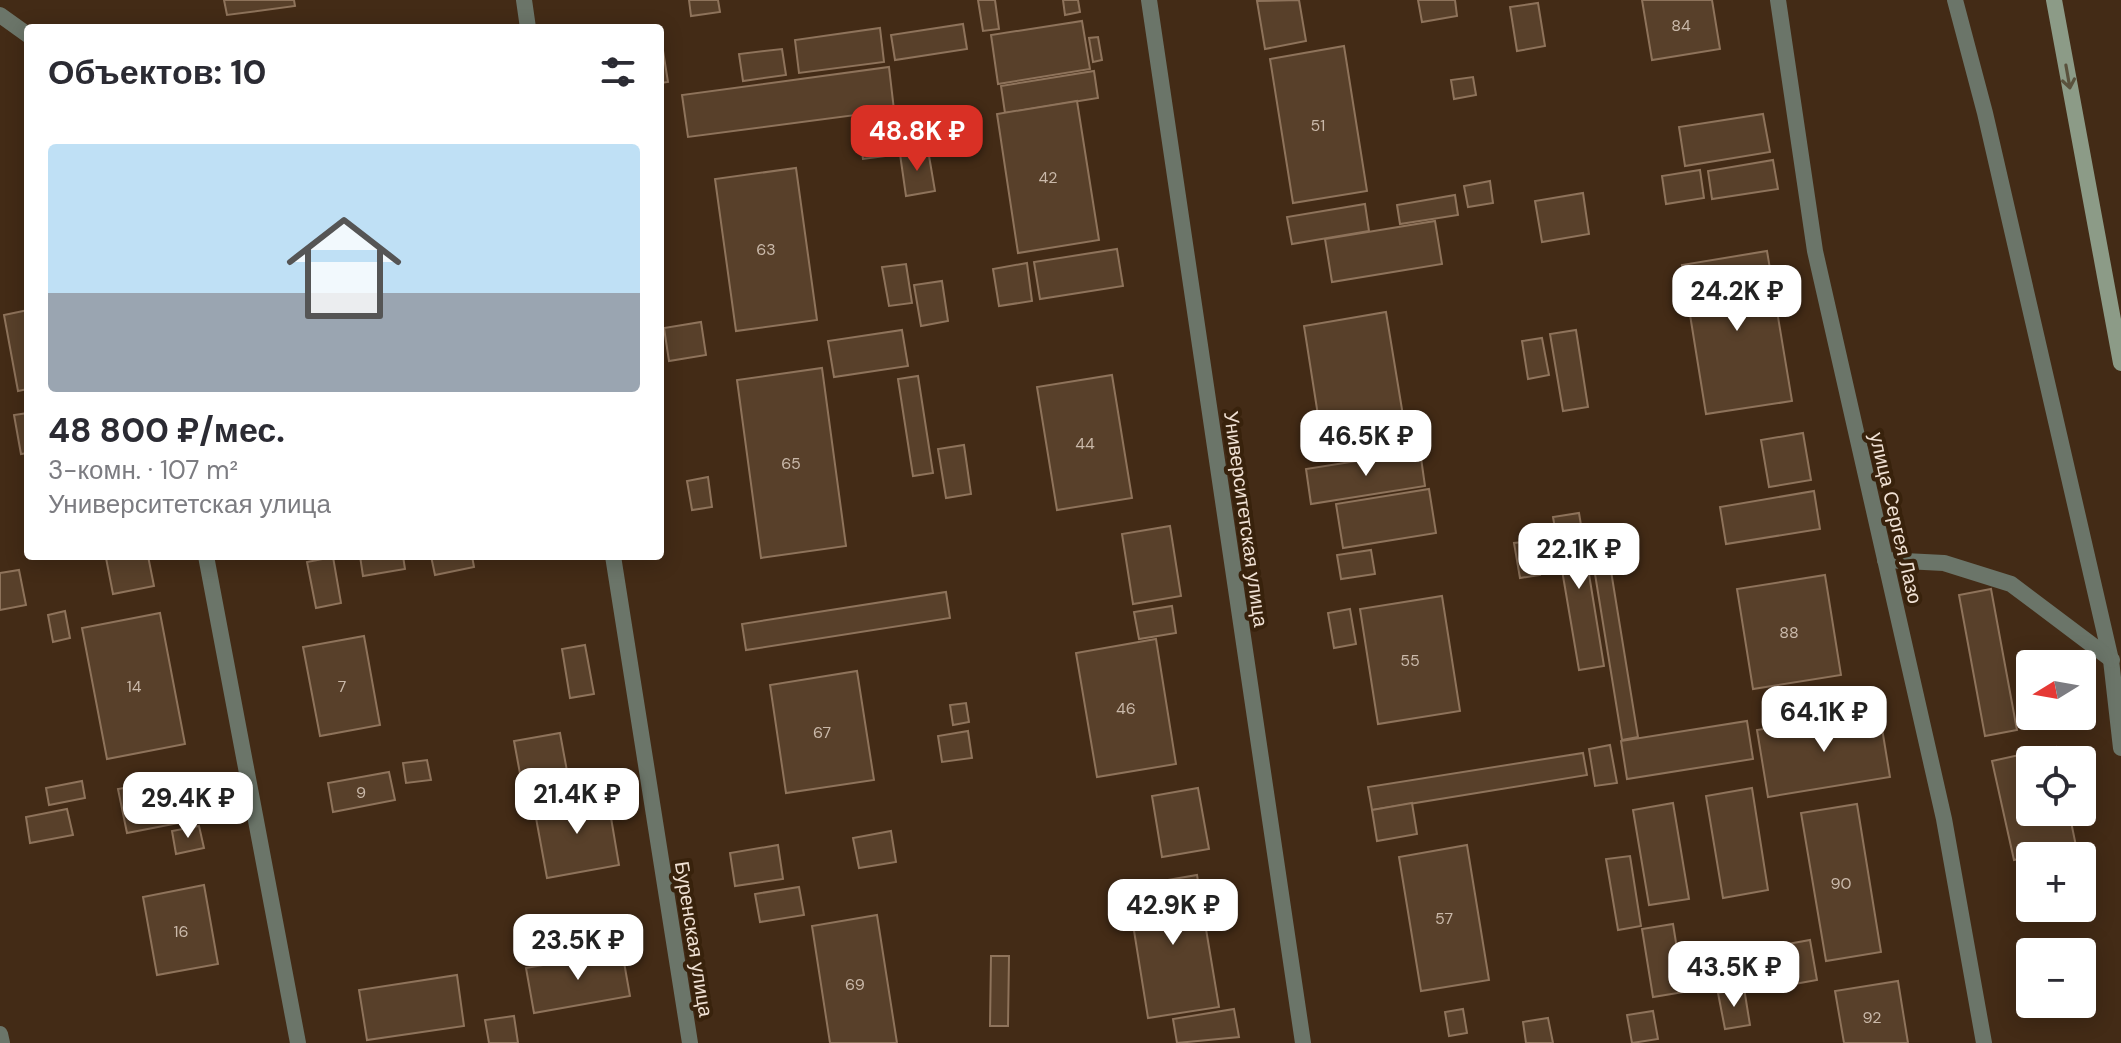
<!DOCTYPE html>
<html lang="ru">
<head>
<meta charset="utf-8">
<style>
  body { margin:0; font-family:"DM Sans",sans-serif; background:#f2f2f3; color:#2b2b33; height:100vh; display:flex; flex-direction:column; font-size:30px; white-space:nowrap }
  * { box-sizing:border-box; margin:0 }
  p { font-size:26px; color:#7c7c81 }
  .icon { flex:none; width:44px; height:44px; fill:none; stroke:currentColor; stroke-width:2; stroke-linecap:round; stroke-linejoin:round }
  .map { position:relative; flex:1; overflow:hidden }
  .details { position:absolute; left:24px; top:24px; width:640px; height:536px; display:flex; flex-direction:column; background:#fff; border-radius:8px; box-shadow:0 4px 20px #0003 }
  .details>* { flex:none }
  .needle { width:52px; rotate:259deg }
  .controls { position:absolute; left:2016px; top:650px; display:grid; gap:16px }
  .controls a { display:grid; place-items:center; width:80px; height:80px; border-radius:8px; background:#fff; box-shadow:0 4px 20px #0003; font-size:40px }
  .price { position:absolute; translate:-50% -68px; padding:0 18px; border-radius:16px; background:#fff; color:#222; font-size:26px; line-height:52px; filter:drop-shadow(0 2px 4px #0008) }
  .price::after { content:''; position:absolute; left:50%; top:48px; width:24px; height:18px; margin-left:-12px; background:inherit; clip-path:polygon(0 0,100% 0,50% 100%) }
  .price.on { background:#d93025; color:#fff }
  ul { padding:0; list-style:none }
  li { display:grid; align-content:center; gap:16px; height:424px; padding:0 24px }
  li span { display:grid; place-items:center; height:248px; border-radius:8px; color:#555 }
  li>.icon { margin-inline-start:auto }
  span .icon { width:144px; height:144px; fill:#fffc; stroke-width:1 }
  li b { font-size:34px }
  h2 { display:flex; justify-content:space-between; align-items:center; height:96px; padding:0 24px; font-size:34px }
  .map>svg:first-child { display:block }
  .building { fill:#58402a; stroke:#8e735b; stroke-width:2 }
  .lines { fill:none; stroke-linecap:round; stroke-linejoin:round }
  .service { stroke:#6b7569; stroke-width:16 }
  .minor { stroke:#6b7569; stroke-width:16 }
  .secondary { stroke:#8c9b87; stroke-width:16 }
  .oneway { stroke:#5a523d }
  .labels { text-anchor:middle; dominant-baseline:central; stroke-width:8; stroke-linejoin:round; paint-order:stroke }
  .number-label { font-size:16px; fill:#cab9aa }
  .street-label { font-size:20px; fill:#f0e1d4; stroke:#38220c }
</style>
</head>
<body>
<div class="map">
<svg width="2121" height="1043" viewBox="0 0 2121 1043">
  <rect width="100%" height="100%" fill="#432b16"/>
  <g class="building">
    <path d="M224 0H294L295 6 227 15Z"/>
    <path d="M689 0H718L720 12 691 16Z"/>
    <path d="M978 0H995L999 29 983 31Z"/>
    <path d="M1063 0H1078L1080 12 1065 15Z"/>
    <path d="M1299 0 1306 41 1265 49 1257 1Z"/>
    <path d="M1418 0H1455L1457 16 1422 22Z"/>
    <path d="M1642 0H1712L1720 49 1652 60Z"/>
    <path d="M1538 3 1545 46 1517 51 1510 7Z"/>
    <path d="M1082 21 1090 69 998 84 991 35Z"/>
    <path d="M963 24 967 49 895 60 891 35Z"/>
    <path d="M880 28 884 62 799 73 795 40Z"/>
    <path d="M660 32 668 82 660 83Z"/>
    <path d="M1098 37 1102 60 1093 62 1089 38Z"/>
    <path d="M1344 46 1367 191 1293 203 1270 59Z"/>
    <path d="M782 49 786 75 743 81 739 54Z"/>
    <path d="M889 67 894 110 688 137 682 95Z"/>
    <path d="M1094 71 1098 98 1005 113 1001 86Z"/>
    <path d="M1473 77 1476 95 1454 99 1451 80Z"/>
    <path d="M1077 101 1099 240 1018 253 997 114Z"/>
    <path d="M888 114 894 155 863 159 857 119Z"/>
    <path d="M1763 114 1770 152 1685 166 1679 127Z"/>
    <path d="M928 150 935 191 906 196 900 154Z"/>
    <path d="M1773 160 1778 189 1712 199 1708 171Z"/>
    <path d="M796 168 817 320 736 331 715 179Z"/>
    <path d="M1700 170 1704 198 1666 204 1662 176Z"/>
    <path d="M1490 181 1493 203 1468 207 1464 186Z"/>
    <path d="M1583 193 1589 234 1542 242 1535 201Z"/>
    <path d="M1455 195 1458 215 1400 224 1397 205Z"/>
    <path d="M1365 204 1369 231 1292 244 1287 217Z"/>
    <path d="M1435 221 1442 264 1332 282 1325 239Z"/>
    <path d="M1117 249 1123 286 1040 299 1034 262Z"/>
    <path d="M1767 251 1792 401 1706 414 1682 265Z"/>
    <path d="M1027 263 1032 301 999 306 993 269Z"/>
    <path d="M906 264 912 303 889 306 882 267Z"/>
    <path d="M942 281 948 321 921 326 914 285Z"/>
    <path d="M28 310V389L18 391 4 315Z"/>
    <path d="M1386 312 1408 446 1325 460 1304 326Z"/>
    <path d="M701 322 706 355 669 361 664 328Z"/>
    <path d="M902 330 908 366 834 377 828 341Z"/>
    <path d="M1576 330 1588 407 1563 411 1550 334Z"/>
    <path d="M1542 338 1549 375 1528 379 1522 341Z"/>
    <path d="M822 368 846 546 761 558 737 380Z"/>
    <path d="M1112 375 1132 498 1057 510 1037 387Z"/>
    <path d="M918 376 933 473 913 476 898 379Z"/>
    <path d="M28 413V453L21 454 14 415Z"/>
    <path d="M1803 433 1811 480 1769 487 1761 440Z"/>
    <path d="M964 445 971 494 946 498 938 449Z"/>
    <path d="M1420 451 1425 486 1311 504 1306 469Z"/>
    <path d="M708 477 712 507 692 510 687 481Z"/>
    <path d="M1429 489 1436 533 1343 548 1336 504Z"/>
    <path d="M1814 491 1820 529 1726 544 1720 507Z"/>
    <path d="M1579 513 1604 666 1579 670 1553 517Z"/>
    <path d="M1170 526 1181 596 1133 604 1122 534Z"/>
    <path d="M1534 541 1540 575 1520 578 1514 543Z"/>
    <path d="M1371 550 1375 574 1341 579 1337 555Z"/>
    <path d="M117 556H148L154 586 113 594 106 558Z"/>
    <path d="M360 556H403L405 569 363 576Z"/>
    <path d="M431 556H472L474 567 435 575Z"/>
    <path d="M333 557 341 603 316 608 307 562Z"/>
    <path d="M19 570 26 605 0 610V573Z"/>
    <path d="M1611 571 1638 737 1622 740 1595 574Z"/>
    <path d="M1825 575 1841 675 1753 689 1737 589Z"/>
    <path d="M1991 589 2017 730 1985 736 1959 595Z"/>
    <path d="M946 592 950 618 746 650 742 624Z"/>
    <path d="M1442 596 1460 711 1378 724 1360 609Z"/>
    <path d="M1172 606 1176 633 1139 639 1134 612Z"/>
    <path d="M1350 609 1356 644 1334 648 1328 613Z"/>
    <path d="M65 611 70 638 53 642 48 615Z"/>
    <path d="M160 613 185 744 107 759 82 628Z"/>
    <path d="M364 636 380 725 320 736 303 647Z"/>
    <path d="M1156 639 1176 764 1097 777 1076 653Z"/>
    <path d="M585 645 594 694 570 698 562 649Z"/>
    <path d="M857 671 874 780 786 793 770 685Z"/>
    <path d="M966 703 969 722 953 725 950 705Z"/>
    <path d="M1879 710 1890 777 1768 797 1757 730Z"/>
    <path d="M1747 721 1753 759 1627 779 1621 741Z"/>
    <path d="M968 731 972 758 942 762 938 736Z"/>
    <path d="M560 733 567 771 521 779 514 741Z"/>
    <path d="M1610 745 1617 783 1595 786 1589 749Z"/>
    <path d="M2056 747 2058 760H2030V812H2069L2076 846 2014 860 1992 761Z"/>
    <path d="M1583 753 1587 775 1372 810 1368 787Z"/>
    <path d="M427 760 431 780 406 783 403 763Z"/>
    <path d="M389 772 395 800 333 812 328 783Z"/>
    <path d="M186 777 194 820 127 833 118 789Z"/>
    <path d="M82 781 85 798 49 805 46 788Z"/>
    <path d="M1198 788 1209 849 1162 857 1152 796Z"/>
    <path d="M1752 788 1768 890 1723 898 1706 796Z"/>
    <path d="M607 794 619 865 547 878 534 807Z"/>
    <path d="M1412 803 1417 834 1377 841 1372 810Z"/>
    <path d="M1673 803 1689 899 1649 905 1633 810Z"/>
    <path d="M1857 804 1881 952 1826 961 1801 813Z"/>
    <path d="M67 809 73 835 30 843 26 817Z"/>
    <path d="M199 826 204 848 176 854 172 831Z"/>
    <path d="M891 831 896 862 859 868 853 838Z"/>
    <path d="M778 845 783 879 735 886 730 853Z"/>
    <path d="M1467 845 1489 980 1421 991 1399 857Z"/>
    <path d="M1630 856 1641 926 1618 930 1606 859Z"/>
    <path d="M1197 875 1219 1007 1148 1018 1127 887Z"/>
    <path d="M204 885 218 964 157 975 143 897Z"/>
    <path d="M799 887 804 915 760 922 755 894Z"/>
    <path d="M877 915 897 1043H830L812 926Z"/>
    <path d="M1673 924 1684 992 1653 997 1642 929Z"/>
    <path d="M1810 940 1817 980 1783 986 1776 946Z"/>
    <path d="M622 951 630 996 534 1013 526 968Z"/>
    <path d="M991 956H1009L1008 1026H990Z"/>
    <path d="M457 975 464 1026 367 1040 359 990Z"/>
    <path d="M1898 981 1908 1043H1844L1835 991Z"/>
    <path d="M1744 988 1750 1025 1725 1029 1718 993Z"/>
    <path d="M1234 1009 1239 1037 1177 1043 1173 1019Z"/>
    <path d="M1463 1009 1467 1033 1449 1036 1445 1012Z"/>
    <path d="M1653 1011 1658 1039 1632 1043 1627 1015Z"/>
    <path d="M514 1016 518 1043H489L485 1020Z"/>
    <path d="M1548 1018 1553 1043H1526L1523 1022Z"/>
  </g>
  <g class="lines">
    <g class="service">
      <path d="M1955 0 1985 113 2111 660 2121 748"/>
      <path d="M1885 560 1944 563 2011 584 2112 660"/>
    </g>
    <g class="minor">
      <path d="M524 0 528 28"/>
      <path d="M1149 0 1303 1043"/>
      <path d="M1778 0 1815 251 1944 819 1984 1043"/>
      <path d="M0 15 28 35"/>
      <path d="M206 556 298 1043"/>
      <path d="M613 556 690 1043"/>
      <path d="M0 1034 2 1043"/>
    </g>
    <path class="secondary" d="M2054 0 2121 363"/>
  </g>
  <defs><path id="oneway-shaft" d="M-6 0H5M1.5-3L5.5 0L1.5 3" fill="none" stroke-width="1.6" stroke-linecap="round" stroke-linejoin="round" transform="scale(2)"/></defs>
  <use class="oneway" href="#oneway-shaft" transform="translate(2068 77) rotate(80)"/>
  <g class="labels">
    <g class="number-label">
      <text x="1681" y="25">84</text>
      <text x="1318" y="125">51</text>
      <text x="1048" y="177">42</text>
      <text x="766" y="249">63</text>
      <text x="1085" y="443">44</text>
      <text x="791" y="463">65</text>
      <text x="1789" y="632">88</text>
      <text x="1410" y="660">55</text>
      <text x="134" y="686">14</text>
      <text x="342" y="686">7</text>
      <text x="1126" y="708">46</text>
      <text x="822" y="732">67</text>
      <text x="361" y="792">9</text>
      <text x="1841" y="883">90</text>
      <text x="1444" y="918">57</text>
      <text x="181" y="931">16</text>
      <text x="855" y="984">69</text>
      <text x="1872" y="1017">92</text>
    </g>
    <g class="street-label">
      <text transform="translate(1896 518) rotate(77)">улица Сергея Лазо</text>
      <text transform="translate(1246 519) rotate(82)">Университетская улица</text>
      <text transform="translate(694 939) rotate(81)">Буренская улица</text>
    </g>
  </g>
</svg>
<div class="controls">
<a><svg class="needle" viewBox="-14 -14 28 28"><path d="M0-13l5 13h-10z" fill="#e53935"/><path d="M0 13l5-13h-10z" fill="#7c7c81"/></svg></a>
<a><svg class="icon" aria-label="locate" viewBox="0 0 24 24"><circle cx="12" cy="12" r="6"/><path d="M12 2v4M12 18v4M2 12h4M18 12h4"/></svg></a>
<a>+</a>
<a>−</a>
</div>
<b class="price on" style="left:917px;top:173px">48.8K ₽</b>
<b class="price" style="left:1737px;top:333px">24.2K ₽</b>
<b class="price" style="left:1366px;top:478px">46.5K ₽</b>
<b class="price" style="left:1579px;top:591px">22.1K ₽</b>
<b class="price" style="left:1824px;top:754px">64.1K ₽</b>
<b class="price" style="left:577px;top:836px">21.4K ₽</b>
<b class="price" style="left:188px;top:840px">29.4K ₽</b>
<b class="price" style="left:1173px;top:947px">42.9K ₽</b>
<b class="price" style="left:578px;top:982px">23.5K ₽</b>
<b class="price" style="left:1734px;top:1009px">43.5K ₽</b>
<section class="details">
<h2>Объектов: 10<svg class="icon" aria-label="filters" viewBox="0 0 24 24"><path d="M4 7h16M4 17h16"/><circle cx="9" cy="7" r="2"/><circle cx="15" cy="17" r="2"/></svg></h2>
<ul>
<li><span style="background:linear-gradient(#bfe0f5 60%,#9aa5b1 0)"><svg class="icon" aria-label="home" viewBox="0 0 24 24"><path d="M3 11l9-7 9 7M6 9v11h12V9"/></svg></span><div><b>48 800 ₽/мес.</b><p>3-комн. · 107 m²</p><p>Университетская улица</p></div></li>
</ul>
</section>
</div>
</body>
</html>
